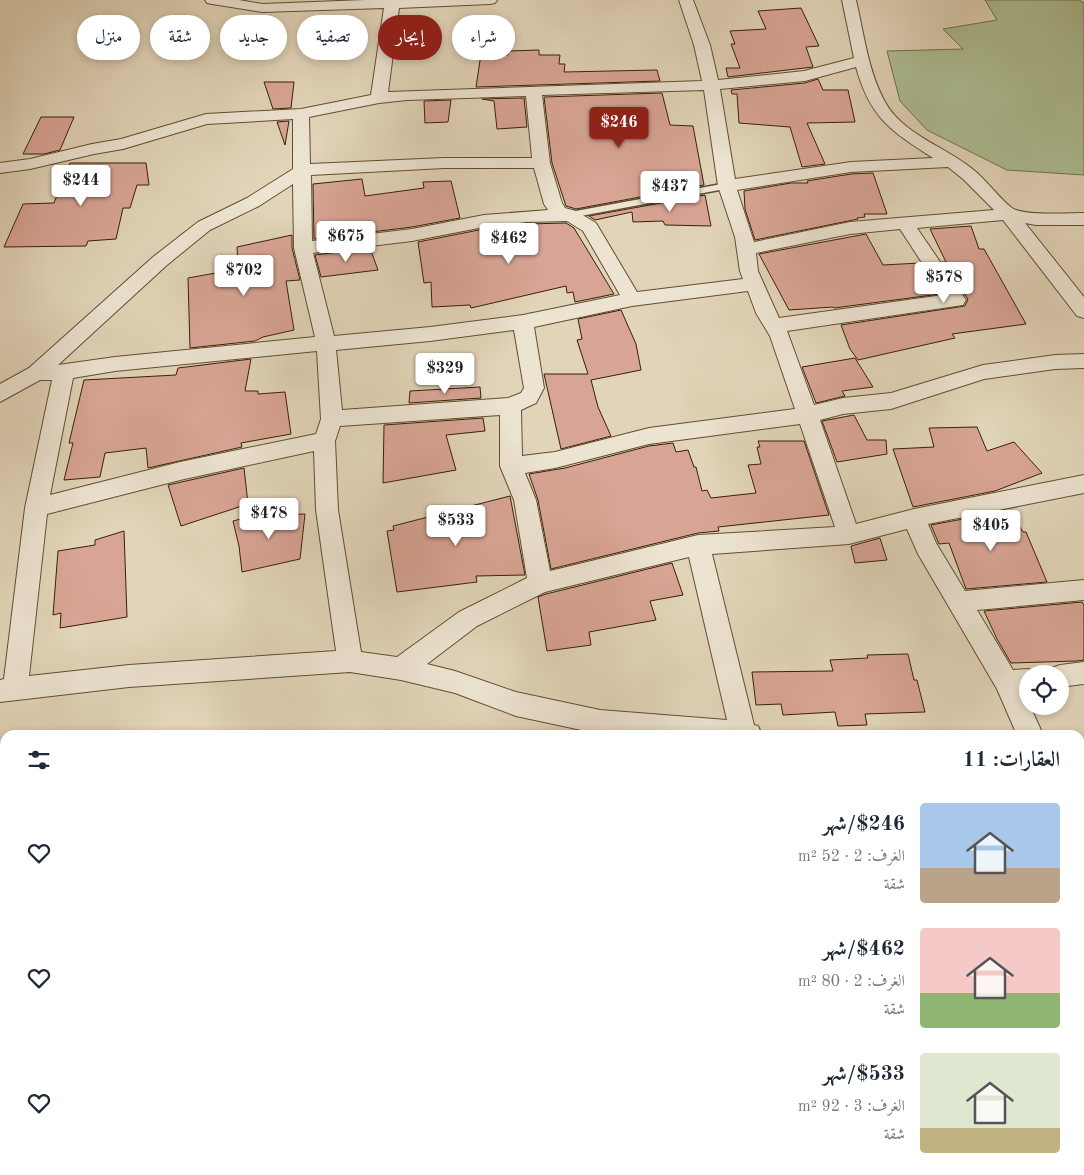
<!DOCTYPE html>
<html lang="ar">
<head>
<meta charset="utf-8">
<style>
  body { margin:0; font-family:"Old Standard TT",Amiri,serif; background:#f2f2f3; color:#1f2937; direction:rtl; height:100vh; display:flex; flex-direction:column; font-size:19px; white-space:nowrap }
  * { box-sizing:border-box; margin:0 }
  p { font-size:16px; color:#747a83 }
  .icon { flex:none; width:28px; height:28px; fill:none; stroke:currentColor; stroke-width:2; stroke-linecap:round; stroke-linejoin:round }
  .map { position:relative; flex:1; overflow:hidden; direction:ltr }
  .panel { position:absolute; left:0px; top:730px; width:1085px; height:445px; display:flex; flex-direction:column; background:#fff; border-radius:15px 15px 0 0; box-shadow:0 2px 8px #0003; direction:rtl }
  .panel>* { flex:none }
  .guide { position:absolute; left:15px; top:15px; width:500px; height:45px; direction:rtl; display:flex; gap:10px }
  .buttons { position:absolute; left:1019px; top:665px; display:grid; gap:10px }
  .buttons a { display:grid; place-items:center; width:50px; height:50px; border-radius:50%; background:#fff; box-shadow:0 2px 8px #0003; font-size:25px }
  .price { position:absolute; translate:-50% -42px; padding:0 11px; border-radius:5px; background:#fff; color:#222; font-size:16px; line-height:32px; filter:drop-shadow(0 1px 2px #0008) }
  .price::after { content:''; position:absolute; left:50%; top:30px; width:15px; height:11px; margin-left:-8px; background:inherit; clip-path:polygon(0 0,100% 0,50% 100%) }
  .price.active { background:#8f2418; color:#fff }
  ul { padding:0; list-style:none }
  li { display:flex; align-items:center; gap:15px; height:125px; padding:0 25px }
  li span { display:grid; place-items:center; flex:none; width:140px; height:100px; border-radius:5px; color:#555 }
  li>.icon { margin-inline-start:auto }
  span .icon { width:60px; height:60px; fill:#fffc; stroke-width:1 }
  li b { font-size:21px }
  h2 { display:flex; justify-content:space-between; align-items:center; height:60px; padding:0 25px; font-size:21px }
  .pill { padding:0 18px; border-radius:22px; background:#fff; box-shadow:0 2px 8px #0003; font-size:18px; line-height:45px }
  .pill.active { background:#8f2418; color:#fff }
  .map>svg:first-child { display:block }
  .green { fill:#adbe93; stroke:#72704b }
  .building { fill:#d8a495; stroke:#382103 }
  .lines { fill:none; stroke-linecap:round; stroke-linejoin:round }
  .service-casing { stroke:#624e30; stroke-width:3 }
  .minor-casing { stroke:#624e30; stroke-width:2 }
  .service { fill:#ece3d1; fill-rule:evenodd }
  .minor { fill:#ece3d1; fill-rule:evenodd }
</style>
</head>
<body>
<div class="map">
<svg width="1084" height="1175" viewBox="0 0 1084 1175">
  <rect width="100%" height="100%" fill="#e1d4b8"/>
  <filter id="stains"><feTurbulence type="fractalNoise" baseFrequency=".004" numOctaves="4"/><feColorMatrix values="0 0 0 0 .2 0 0 0 0 .09 0 0 0 0 .02 0 0 0 .5 -.17"/></filter>
  <radialGradient id="worn" r=".72"><stop offset=".6" stop-color="#630" stop-opacity="0"/><stop offset="1" stop-color="#630" stop-opacity=".3"/></radialGradient>
  <path class="green" d="M985 0H1079L1084 3V175L1007 170 927 130 900 101 887 51 963 49 943 29 997 20Z"/>
  <g class="building">
    <path d="M801 8 819 46 806 47 813 67 728 77 726 68H740L731 44H735L730 31 766 29 758 11Z"/>
    <path d="M539 50V55H560L559 64H565L564 72 657 70 660 81 476 87 481 54 508 55 509 51Z"/>
    <path d="M818 79 823 90H848L855 122 807 123 825 164 802 167 790 127 739 123 737 94H732L731 90 805 83Z"/>
    <path d="M264 82H294L291 108 273 109Z"/>
    <path d="M662 93 670 125 693 126 704 185 576 209 566 206 552 163 544 97Z"/>
    <path d="M524 98 527 127 497 129 494 101 482 99Z"/>
    <path d="M451 100 448 122 425 123 424 101Z"/>
    <path d="M41 117H74L60 150 44 154H23Z"/>
    <path d="M289 121 285 145 277 122Z"/>
    <path d="M70 163H146L149 185H137L130 208H123L116 239 88 241 86 246 4 247 23 204 54 203Z"/>
    <path d="M873 173 887 214H864L865 217 857 218 858 219 755 240 745 209 744 191 791 183H808L807 181 851 174Z"/>
    <path d="M362 179 365 196 424 188 423 182 451 181 460 218 412 227 314 239 313 184Z"/>
    <path d="M705 195 711 226 665 225 663 221 633 222 632 212 595 220 589 216Z"/>
    <path d="M566 223 574 228 614 294 575 302 573 292 567 293 566 286 471 308 470 305 432 307 431 282 424 283 418 242 484 229 527 224Z"/>
    <path d="M971 226 979 249H984L1026 324 952 334 955 338 858 360 850 349 841 325 965 306 968 299 942 262H946L930 229Z"/>
    <path d="M866 234 883 265 920 263 940 294 834 308 833 307 789 310 759 254Z"/>
    <path d="M292 235V248L300 280 286 281 294 330 263 337 255 341 190 348 188 278 238 269 237 247Z"/>
    <path d="M370 248 378 270 321 277 315 255Z"/>
    <path d="M621 310 636 344 641 370 591 380 598 407 611 436 561 449 544 374H588L577 340 582 339 578 319Z"/>
    <path d="M855 358 873 387 842 391 845 396 816 403 802 367Z"/>
    <path d="M251 359 245 391H258V394L285 392 291 434 241 443 242 447 148 468 146 448 105 453 100 477 64 480 73 443H69L84 380 176 375 178 368Z"/>
    <path d="M480 387 481 398 409 403 410 391Z"/>
    <path d="M854 415 867 440H886L887 454 837 462 822 421Z"/>
    <path d="M483 418 485 431 446 435 456 470 383 483 384 425Z"/>
    <path d="M977 427 987 451 1014 442 1042 473 995 491 913 507 893 449 934 447 929 428Z"/>
    <path d="M758 441H804L829 515 718 527 719 531 698 533 551 569 538 500 529 474 565 468 649 446 673 443 676 452 688 450 694 467H696L702 491 707 490 711 498 756 493 748 465 761 464 757 447H760Z"/>
    <path d="M244 468 248 504 181 526 168 485Z"/>
    <path d="M510 496 525 575 476 576 477 582 397 592 387 531 394 530 393 526Z"/>
    <path d="M305 514 300 559 242 572 239 546 233 521 252 516Z"/>
    <path d="M1014 517 1023 532H1026L1047 582 966 589 949 543 939 544 931 525 963 519Z"/>
    <path d="M124 531 127 617 60 628 61 613 53 615 58 551 95 545V540Z"/>
    <path d="M880 538 887 560 855 563 851 546Z"/>
    <path d="M672 563 683 595 650 601 656 620 589 632 591 645 547 651 538 597 546 594Z"/>
    <path d="M1082 602 1084 605V660L1077 661 1011 663 997 639 984 611Z"/>
    <path d="M908 654 914 680H917L925 712 865 714 867 725 838 726 835 712 783 715 781 704 756 705 752 672 833 671 830 660 868 658 867 655Z"/>
  </g>
  <g class="lines">
    <defs>
      <path id="service" d="M727 183 730 184V188L570 218 565 215 570 212Z"/>
      <g id="minor">
        <path d="M205 0H239L262 4 365 0H497L495 3 490 4 399 8 388 92 702 81 694 45 679 0H693L710 45 718 80 804 71 854 58 842 0H856C864 34 868 71 885 102 903 135 947 147 975 171 987 181 1001 200 1012 208 1024 216 1069 213 1084 213V225H1036L1025 223 1084 297V318L1077 316 1003 220 917 228 966 300 963 305 787 331 814 405 843 398 891 393 983 365 1055 355 1084 354V368L1055 369 984 379 891 409 843 414 820 420 856 524 914 509 1084 475V493L928 524 936 543 965 591 1084 580V600L977 610 1013 670 1028 669 1037 672 1038 674H1028V691L1023 692 1028 701V706H1030L1041 730 1039 735H1017L997 689 918 554 907 529 849 544 712 554 754 725 758 726 762 735 600 734 516 716 455 693 401 680 350 672 129 687 0 702V680L4 679 25 508 52 380H40L0 402V384L29 368 153 257 198 222 247 198 293 169V119L207 124 123 149 94 154 30 169 0 173V163L30 159 92 144 121 139 206 114 301 109 371 95 384 8 262 12 212 4 207 3ZM856 67C870 118 891 131 933 158L851 162 735 179 720 89 805 81ZM704 90 718 186 735 237 740 271 743 279 637 292 596 223 576 211 565 208 562 203 550 163 542 95ZM526 96 532 158H444L310 164 309 117 379 103 407 100ZM948 167 963 179 994 210 850 222 754 242 737 190 851 172ZM444 168H534L544 204 548 210 484 215 412 229 312 241 311 175ZM293 184 294 248 315 337 115 357 58 365 167 265 210 230 259 206ZM567 221 583 231 620 295 523 315 430 327 334 336 313 253 412 241 484 227 527 222ZM900 229 943 295 779 318 758 271 756 253 850 234ZM748 291 756 313 770 336 795 409 649 428 555 452 522 456 521 410 536 403 544 388 534 327 632 306ZM514 330 524 388 521 393 508 398 342 410 336 350 430 341ZM317 351 321 419 316 434 180 462 50 495 73 378 115 371ZM500 415V466L514 500 527 578 459 612 397 657 361 652 338 510 335 441 340 426ZM800 424 835 527 698 535 550 571 536 500 525 473 555 468 649 444ZM314 451 316 510 336 651 129 665 29 676 47 514 180 480ZM689 557 727 720 600 710 516 692 455 671 427 664 477 626 545 592Z"/>
        <path d="M1084 662V684L1060 687V674H1048L1051 668 1060 665Z"/>
        <path d="M1080 881 1084 882V911L1080 910Z"/>
      </g>
    </defs>
    <use href="#service" class="service-casing"/>
    <use href="#minor" class="minor-casing"/>
    <use href="#service" class="service"/>
    <use href="#minor" class="minor"/>
  </g>
  <rect width="100%" height="100%" filter="url(#stains)"/>
  <rect width="100%" height="100%" fill="url(#worn)"/>
</svg>
<div class="buttons">
<a><svg class="icon" aria-label="locate" viewBox="0 0 24 24"><circle cx="12" cy="12" r="6"/><path d="M12 2v4M12 18v4M2 12h4M18 12h4"/></svg></a>
</div>
<b class="price active" style="left:619px;top:149px">$246</b>
<b class="price" style="left:81px;top:207px">$244</b>
<b class="price" style="left:670px;top:213px">$437</b>
<b class="price" style="left:346px;top:263px">$675</b>
<b class="price" style="left:509px;top:265px">$462</b>
<b class="price" style="left:244px;top:297px">$702</b>
<b class="price" style="left:944px;top:304px">$578</b>
<b class="price" style="left:445px;top:395px">$329</b>
<b class="price" style="left:269px;top:540px">$478</b>
<b class="price" style="left:456px;top:547px">$533</b>
<b class="price" style="left:991px;top:552px">$405</b>
<div class="guide">
<a class="pill">شراء</a>
<a class="pill active">إيجار</a>
<a class="pill">تصفية</a>
<a class="pill">جديد</a>
<a class="pill">شقة</a>
<a class="pill">منزل</a>
</div>
<section class="panel">
<h2>العقارات: 11<svg class="icon" aria-label="filters" viewBox="0 0 24 24"><path d="M4 7h16M4 17h16"/><circle cx="9" cy="7" r="2"/><circle cx="15" cy="17" r="2"/></svg></h2>
<ul>
<li><span style="background:linear-gradient(#a9c7e8 65%,#b9a48a 0)"><svg class="icon" aria-label="home" viewBox="0 0 24 24"><path d="M3 11l9-7 9 7M6 9v11h12V9"/></svg></span><div><b>$246/شهر</b><p>الغرف: 2 · 52 m²</p><p>شقة</p></div><svg class="icon" aria-label="heart" viewBox="0 0 24 24"><path d="M12 20l-8-8c-3-5 5-10 8-4 3-6 11-1 8 4z"/></svg></li>
<li><span style="background:linear-gradient(#f6c9c9 65%,#8fb573 0)"><svg class="icon" aria-label="home" viewBox="0 0 24 24"><path d="M3 11l9-7 9 7M6 9v11h12V9"/></svg></span><div><b>$462/شهر</b><p>الغرف: 2 · 80 m²</p><p>شقة</p></div><svg class="icon" aria-label="heart" viewBox="0 0 24 24"><path d="M12 20l-8-8c-3-5 5-10 8-4 3-6 11-1 8 4z"/></svg></li>
<li><span style="background:linear-gradient(#dfe7d0 75%,#c2b280 0)"><svg class="icon" aria-label="home" viewBox="0 0 24 24"><path d="M3 11l9-7 9 7M6 9v11h12V9"/></svg></span><div><b>$533/شهر</b><p>الغرف: 3 · 92 m²</p><p>شقة</p></div><svg class="icon" aria-label="heart" viewBox="0 0 24 24"><path d="M12 20l-8-8c-3-5 5-10 8-4 3-6 11-1 8 4z"/></svg></li>
</ul>
</section>
</div>
</body>
</html>
